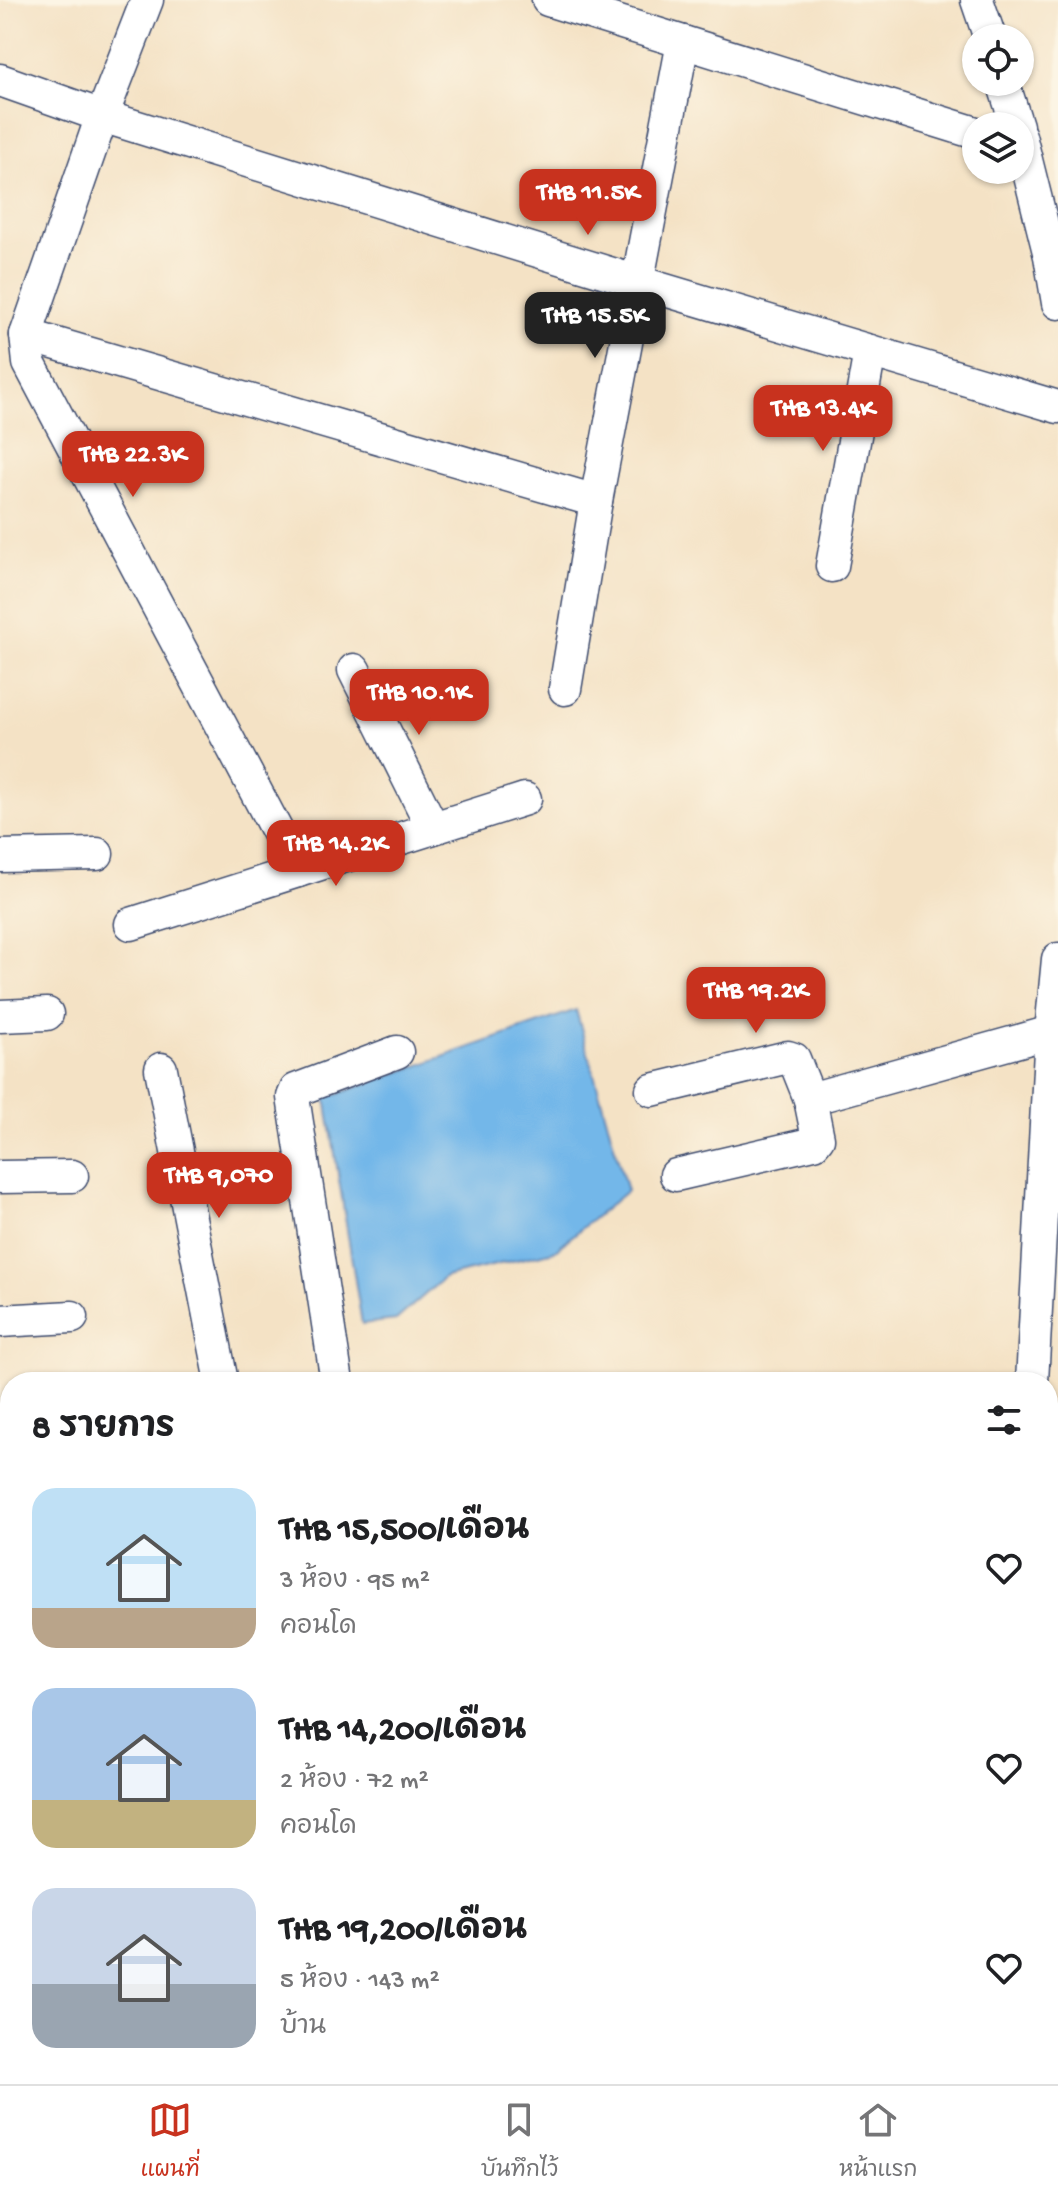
<!DOCTYPE html>
<html lang="th">
<head>
<meta charset="utf-8">
<style>
  body { margin:0; font-family:"Gochi Hand","Playpen Sans Thai",sans-serif; background:#f6f6f6; color:#202124; height:100vh; display:flex; flex-direction:column; font-size:30px; white-space:nowrap }
  * { box-sizing:border-box; margin:0 }
  p { font-size:26px; color:#757577 }
  .icon { flex:none; width:44px; height:44px; fill:none; stroke:currentColor; stroke-width:2; stroke-linecap:round; stroke-linejoin:round }
  .map { position:relative; flex:1; overflow:hidden }
  .details { position:absolute; left:0px; top:1372px; width:1058px; height:712px; display:flex; flex-direction:column; background:#fff; border-radius:32px 32px 0 0; box-shadow:0 2px 6px #0004 }
  .details>* { flex:none }
  .fabs { position:absolute; left:962px; top:24px; display:grid; gap:16px }
  .fabs a { display:grid; place-items:center; width:72px; height:72px; border-radius:50%; background:#fff; box-shadow:0 2px 6px #0004; font-size:40px }
  .price { position:absolute; translate:-50% -68px; padding:0 18px; border-radius:16px; background:#c8321e; color:#fff; font-size:26px; line-height:52px; filter:drop-shadow(0 2px 4px #0008) }
  .price::after { content:''; position:absolute; left:50%; top:48px; width:24px; height:18px; margin-left:-12px; background:inherit; clip-path:polygon(0 0,100% 0,50% 100%) }
  .price.on { background:#222; color:#fff }
  ul { padding:0; list-style:none }
  li { display:flex; align-items:center; gap:24px; height:200px; padding:0 32px }
  li span { display:grid; place-items:center; flex:none; width:224px; height:160px; border-radius:24px; color:#555 }
  li>.icon { margin-inline-start:auto }
  span .icon { width:96px; height:96px; fill:#fffc; stroke-width:1 }
  li b { font-size:34px }
  h2 { display:flex; justify-content:space-between; align-items:center; height:96px; padding:0 32px; font-size:34px }
  .tab-bar { display:flex; justify-content:space-around; align-items:center; height:112px; border-top:2px solid #e0e0e0; background:#fff; font-size:22px; color:#757577 }
  .tab-bar a { display:grid; justify-items:center; gap:4px }
  .tab-bar .on { color:#c8321e }
  .map>svg:first-child { display:block }
  .water { fill:#73b7e9; stroke:#4773a4; stroke-width:2 }
  .lines { fill:none; stroke-linecap:round; stroke-linejoin:round }
  .street-casing { stroke:#3c4a6d; stroke-width:35 }
  .street { stroke:#fff; stroke-width:32 }
</style>
</head>
<body>
<div class="map">
<svg width="1058" height="2084" viewBox="0 0 1058 2084">
  <rect width="100%" height="100%" fill="#fcf5e5"/>
  <filter id="ink" filterUnits="userSpaceOnUse"><feTurbulence type="fractalNoise" baseFrequency=".0125" numOctaves="2"/><feDisplacementMap in="SourceGraphic" scale="16" xChannelSelector="R" yChannelSelector="G"/><feConvolveMatrix kernelMatrix="1 2 1 2 8 2 1 2 1" color-interpolation-filters="sRGB"/></filter>
  <filter id="wash" filterUnits="userSpaceOnUse"><feTurbulence type="fractalNoise" baseFrequency=".006" numOctaves="4" result="noise"/><feDisplacementMap in="SourceGraphic" scale="32" xChannelSelector="R" yChannelSelector="G"/><feGaussianBlur stdDeviation="1.8" result="paint"/><feColorMatrix in="noise" values="0 0 0 0 0 0 0 0 0 0 0 0 0 0 0 0 0 1.4 0 .05"/><feComposite in="paint" operator="in"/></filter>
  <g filter="url(#wash)">
    <rect width="100%" height="100%" fill="#f4e2c5"/>
    <path class="water" d="M576 1010 627 1191 554 1251 445 1277 396 1320 362 1324 326 1098Z"/>
  </g>
  <g filter="url(#ink)">
    <g class="lines">
      <defs>
        <g id="street">
          <path d="M548 0 976 133"/>
          <path d="M977 0 990 38"/>
          <path d="M0 80 102 116 147 0"/>
          <path d="M1003 82 1017 126"/>
          <path d="M1020 136 1050 256 1058 303"/>
          <path d="M26 335 596 501"/>
          <path d="M832 566 870 351"/>
          <path d="M354 670 433 828"/>
          <path d="M565 689 596 501 683 42"/>
          <path d="M0 856 97 854"/>
          <path d="M298 871 29 363 26 335 102 116 638 282 1058 407"/>
          <path d="M131 924 525 799"/>
          <path d="M0 1016 47 1014"/>
          <path d="M161 1069 222 1382"/>
          <path d="M652 1090 788 1057 794 1059 810 1099"/>
          <path d="M676 1175 814 1143 818 1138 810 1099 1051 1032"/>
          <path d="M0 1177 72 1176"/>
          <path d="M0 1321 72 1317"/>
          <path d="M337 1382 293 1097 296 1090 397 1052"/>
          <path d="M1032 1382 1051 1032 1058 959"/>
          <path d="M0 1520 10 1518"/>
          <path d="M0 1665 10 1704"/>
          <path d="M1048 1861 1058 1933"/>
          <path d="M1048 1959 1058 1958"/>
          <path d="M0 1960 10 1959"/>
        </g>
      </defs>
      <use href="#street" class="street-casing"/>
      <use href="#street" class="street"/>
    </g>
  </g>
</svg>
<div class="fabs">
<a><svg class="icon" aria-label="locate" viewBox="0 0 24 24"><circle cx="12" cy="12" r="6"/><path d="M12 2v4M12 18v4M2 12h4M18 12h4"/></svg></a>
<a><svg class="icon" aria-label="layers" viewBox="0 0 24 24"><path d="M12 4l9 5-9 5-9-5zM3 14l9 5 9-5"/></svg></a>
</div>
<b class="price" style="left:588px;top:237px">THB 11.5K</b>
<b class="price on" style="left:595px;top:360px">THB 15.5K</b>
<b class="price" style="left:823px;top:453px">THB 13.4K</b>
<b class="price" style="left:133px;top:499px">THB 22.3K</b>
<b class="price" style="left:419px;top:737px">THB 10.1K</b>
<b class="price" style="left:336px;top:888px">THB 14.2K</b>
<b class="price" style="left:756px;top:1035px">THB 19.2K</b>
<b class="price" style="left:219px;top:1220px">THB 9,070</b>
<section class="details">
<h2>8 รายการ<svg class="icon" aria-label="filters" viewBox="0 0 24 24"><path d="M4 7h16M4 17h16"/><circle cx="9" cy="7" r="2"/><circle cx="15" cy="17" r="2"/></svg></h2>
<ul>
<li><span style="background:linear-gradient(#bfe0f5 75%,#b9a48a 0)"><svg class="icon" aria-label="home" viewBox="0 0 24 24"><path d="M3 11l9-7 9 7M6 9v11h12V9"/></svg></span><div><b>THB 15,500/เดือน</b><p>3 ห้อง · 95 m²</p><p>คอนโด</p></div><svg class="icon" aria-label="heart" viewBox="0 0 24 24"><path d="M12 20l-8-8c-3-5 5-10 8-4 3-6 11-1 8 4z"/></svg></li>
<li><span style="background:linear-gradient(#a9c7e8 70%,#c2b280 0)"><svg class="icon" aria-label="home" viewBox="0 0 24 24"><path d="M3 11l9-7 9 7M6 9v11h12V9"/></svg></span><div><b>THB 14,200/เดือน</b><p>2 ห้อง · 72 m²</p><p>คอนโด</p></div><svg class="icon" aria-label="heart" viewBox="0 0 24 24"><path d="M12 20l-8-8c-3-5 5-10 8-4 3-6 11-1 8 4z"/></svg></li>
<li><span style="background:linear-gradient(#c9d6e8 60%,#9aa5b1 0)"><svg class="icon" aria-label="home" viewBox="0 0 24 24"><path d="M3 11l9-7 9 7M6 9v11h12V9"/></svg></span><div><b>THB 19,200/เดือน</b><p>5 ห้อง · 143 m²</p><p>บ้าน</p></div><svg class="icon" aria-label="heart" viewBox="0 0 24 24"><path d="M12 20l-8-8c-3-5 5-10 8-4 3-6 11-1 8 4z"/></svg></li>
</ul>
</section>
</div>
<nav class="tab-bar">
<a class="on"><svg class="icon" aria-label="map" viewBox="0 0 24 24"><path d="M3 6l6-2 6 2 6-2v14l-6 2-6-2-6 2zM9 4v14M15 6v14"/></svg>แผนที่</a>
<a><svg class="icon" aria-label="saved" viewBox="0 0 24 24"><path d="M7 4h10v16l-5-4-5 4z"/></svg>บันทึกไว้</a>
<a><svg class="icon" aria-label="home" viewBox="0 0 24 24"><path d="M3 11l9-7 9 7M6 9v11h12V9"/></svg>หน้าแรก</a>
</nav>
</body>
</html>
